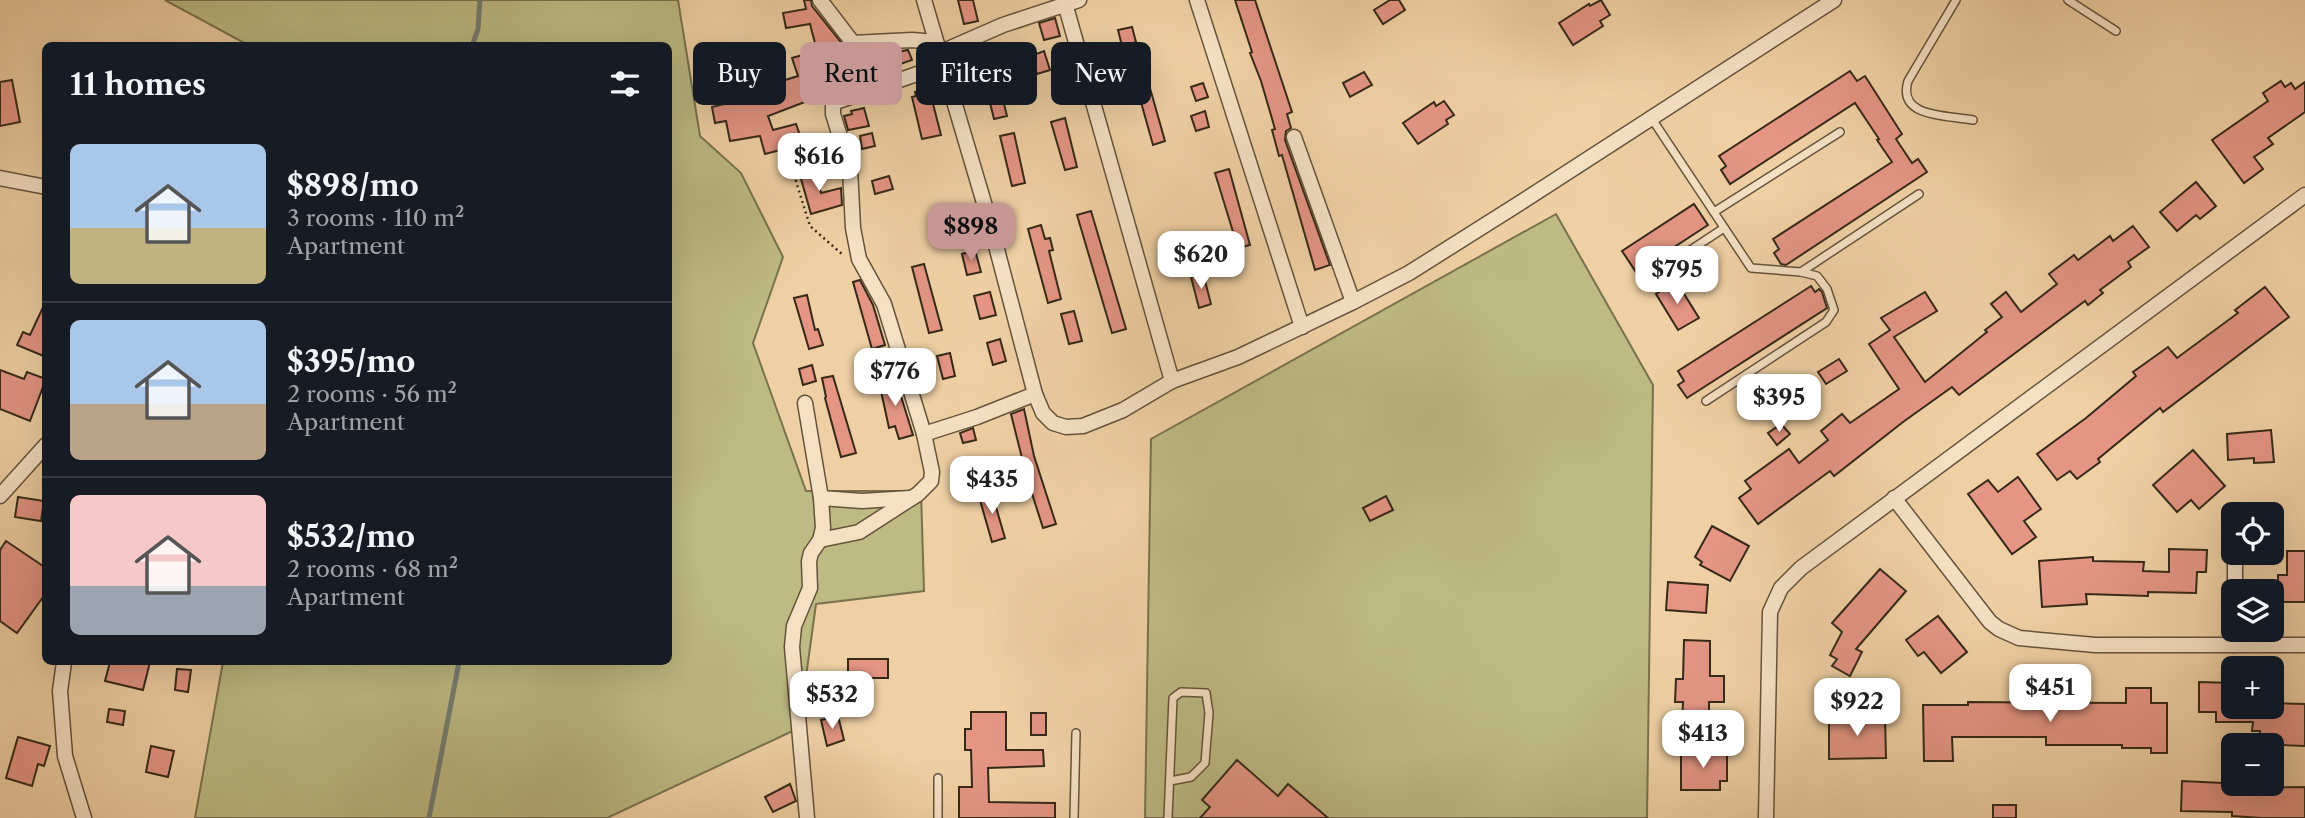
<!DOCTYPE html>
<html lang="en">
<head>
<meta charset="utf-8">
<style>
  body { margin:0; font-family:"Libre Caslon Text",serif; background:#20242c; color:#f1f3f6; height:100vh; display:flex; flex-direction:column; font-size:26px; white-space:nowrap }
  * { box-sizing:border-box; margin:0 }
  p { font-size:23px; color:#9ea1a6 }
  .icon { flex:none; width:38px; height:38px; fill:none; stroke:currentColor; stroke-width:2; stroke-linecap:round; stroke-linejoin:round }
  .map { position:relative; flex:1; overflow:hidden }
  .details { position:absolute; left:42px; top:42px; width:630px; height:623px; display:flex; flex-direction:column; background:#171b24; border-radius:10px; box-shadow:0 7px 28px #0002 }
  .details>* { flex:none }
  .guide { position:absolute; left:693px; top:42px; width:665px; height:63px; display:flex; gap:14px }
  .buttons { position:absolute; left:2221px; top:502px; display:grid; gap:14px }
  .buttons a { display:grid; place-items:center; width:63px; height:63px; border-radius:10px; background:#171b24; box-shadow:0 7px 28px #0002; font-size:35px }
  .price { position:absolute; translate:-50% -60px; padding:0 16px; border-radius:14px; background:#fff; color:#222; font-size:23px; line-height:46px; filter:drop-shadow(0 2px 4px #0008) }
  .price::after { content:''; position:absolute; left:50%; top:42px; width:21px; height:16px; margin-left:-10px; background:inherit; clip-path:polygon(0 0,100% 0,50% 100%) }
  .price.on { background:#c59692; color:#111 }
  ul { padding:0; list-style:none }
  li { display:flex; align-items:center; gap:21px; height:175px; padding:0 28px }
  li+li { border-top:2px solid #363941 }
  li span { display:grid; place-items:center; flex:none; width:196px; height:140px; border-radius:10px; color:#555 }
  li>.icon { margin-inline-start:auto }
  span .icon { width:84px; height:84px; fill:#fffc; stroke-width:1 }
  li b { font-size:30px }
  h2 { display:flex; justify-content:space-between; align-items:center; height:84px; padding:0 28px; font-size:30px }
  .chip { padding:0 24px; border-radius:10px; background:#171b24; box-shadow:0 7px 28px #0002; font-size:24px; line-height:63px }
  .chip.on { background:#c59692; color:#111 }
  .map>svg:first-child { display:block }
  .green { fill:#bdba83; stroke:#7a724e; stroke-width:2 }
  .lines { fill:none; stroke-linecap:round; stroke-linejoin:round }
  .stream { stroke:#737d73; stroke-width:5 }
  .building { fill:#e49584; stroke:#362918; stroke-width:2 }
  .lane-casing { stroke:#64533b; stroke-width:10 }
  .street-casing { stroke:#64533b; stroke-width:17 }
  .path { stroke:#362918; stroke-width:2.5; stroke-dasharray:2 3.5; stroke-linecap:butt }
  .lane { stroke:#f5e0c4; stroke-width:7 }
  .street { stroke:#f5e0c4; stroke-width:14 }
</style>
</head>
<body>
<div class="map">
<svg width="2305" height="818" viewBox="0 0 2305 818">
  <rect width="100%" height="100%" fill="#efd0a4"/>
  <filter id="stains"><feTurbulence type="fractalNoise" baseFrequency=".00286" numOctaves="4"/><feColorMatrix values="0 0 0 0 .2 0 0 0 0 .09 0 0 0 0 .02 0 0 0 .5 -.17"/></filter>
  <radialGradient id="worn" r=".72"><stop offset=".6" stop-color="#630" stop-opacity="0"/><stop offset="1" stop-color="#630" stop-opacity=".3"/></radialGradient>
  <g class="green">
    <path d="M165 0H678L700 136 741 173 783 257 753 343 806 491H921L924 591 816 604 799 728 607 818H195L223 662H668V46L248 45Z"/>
    <path d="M1556 214 1653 385 1647 818H1145L1151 439Z"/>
  </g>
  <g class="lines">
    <g class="stream">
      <path d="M472 46 478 29 480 0"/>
      <path d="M429 818 459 662"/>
    </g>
  </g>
  <g class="building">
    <path d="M804 0H811L812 6 848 51H892L893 53 908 50 912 60 863 77 864 80 838 90 810 97V100L768 116 773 130 796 124 803 144 765 154 760 136 730 141 726 121 715 123 712 107 745 99V96L768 91 766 86 798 76 792 58 817 51 810 24 786 28 783 13 806 9Z"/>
    <path d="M958 0H973L978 21 964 24Z"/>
    <path d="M1235 0H1255L1292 112 1287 114 1291 128 1286 131 1285 140 1330 265 1315 270 1282 155 1279 156 1272 130 1275 129 1261 81 1250 53 1252 52Z"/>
    <path d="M1390 0H1399L1405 10 1383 24 1374 10Z"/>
    <path d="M1601 0 1610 15 1600 21 1603 26 1573 45 1559 23 1589 4 1590 6Z"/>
    <path d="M1055 18 1060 36 1044 40 1039 23Z"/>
    <path d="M1132 27 1136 42 1122 46 1118 30Z"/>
    <path d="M1044 51 1050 70 1037 74 1031 56Z"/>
    <path d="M1142 60 1165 141 1153 145 1130 63Z"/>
    <path d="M1850 71 1857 81 1865 76 1902 134 1896 139 1912 163 1918 159 1927 172 1786 265 1781 264 1774 253 1779 249 1773 239 1892 162 1877 140 1879 139 1855 103 1730 184 1721 170 1726 166 1719 156Z"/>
    <path d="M1364 72 1372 85 1350 97 1343 83Z"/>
    <path d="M12 80 20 122 0 126V82Z"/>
    <path d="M2281 81 2285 87 2291 83 2295 89 2305 82V112L2268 138 2273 144 2254 157 2263 169 2244 183 2212 140 2268 101 2263 93Z"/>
    <path d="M1203 83 1208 97 1196 101 1191 87Z"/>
    <path d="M929 88 941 135 922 139 912 97 916 96 915 92Z"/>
    <path d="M1003 100 1007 116 994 119 990 103Z"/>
    <path d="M1444 101 1454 115 1446 120 1448 124 1418 144 1403 123 1434 102 1436 106Z"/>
    <path d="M864 108 869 126 848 130 844 116 852 114 851 111Z"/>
    <path d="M1205 111 1209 127 1196 131 1191 116Z"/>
    <path d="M1065 118 1077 167 1065 170 1051 122Z"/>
    <path d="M872 133 875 146 862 149 860 136Z"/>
    <path d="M1014 133 1025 183 1012 186 1000 136Z"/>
    <path d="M825 142 828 156 810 161 807 147Z"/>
    <path d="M814 167 821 193 841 188 842 205 811 214 799 172Z"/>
    <path d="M1229 169 1250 245 1238 248 1215 173Z"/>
    <path d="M889 176 893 189 875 194 872 181Z"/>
    <path d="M2196 182 2216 206 2200 219 2196 215 2177 231 2160 212Z"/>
    <path d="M1694 204 1708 225 1636 272 1622 251Z"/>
    <path d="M1091 211 1126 329 1112 333 1077 215Z"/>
    <path d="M1041 225 1045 239 1050 238 1053 250 1049 251 1061 299 1048 303 1028 229Z"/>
    <path d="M2133 226 2149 247 2128 262 2131 267 2100 290 2103 293 2088 305 2085 301 1959 395 1952 387 1903 422 1834 476 1830 471 1758 524 1739 498 1751 489 1745 481 1789 449 1799 463 1828 440 1821 431 1842 414 1850 423 1899 389 1869 344 1890 330 1881 318 1925 292 1937 311 1894 337 1925 382 1987 332 1985 330 2002 317 1991 304 2006 292 2021 312 2057 284 2049 274 2074 255 2078 260 2110 236 2113 241Z"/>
    <path d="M1182 233 1190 264 1177 267 1169 236Z"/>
    <path d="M975 250 981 272 967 275 962 254Z"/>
    <path d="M924 264 942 330 929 333 912 267Z"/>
    <path d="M1203 273 1211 304 1199 308 1191 277Z"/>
    <path d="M860 280 873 305 885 345 872 349 853 282Z"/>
    <path d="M1676 281 1699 318 1678 330 1656 294Z"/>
    <path d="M1811 286 1815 292 1819 289 1822 292 1827 308 1687 398 1678 385 1684 381 1678 371Z"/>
    <path d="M2265 287 2289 317 2163 412 2160 408 2098 459 2100 462 2077 479 2070 471 2057 480 2037 454 2086 418 2136 376 2133 372 2168 347 2177 358 2238 313 2235 310Z"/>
    <path d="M990 292 996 315 980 319 974 296Z"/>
    <path d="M807 295 815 330 818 329 823 345 809 349 794 298Z"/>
    <path d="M46 301V357L17 345 23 332 30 335Z"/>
    <path d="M1074 311 1082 341 1069 344 1061 314Z"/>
    <path d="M1000 339 1006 361 993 365 987 343Z"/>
    <path d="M950 353 955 376 943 379 937 356Z"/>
    <path d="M1839 359 1847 371 1826 384 1818 372Z"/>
    <path d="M812 365 816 381 803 385 799 369Z"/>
    <path d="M0 370 24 379 27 372 46 379 30 421 0 409Z"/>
    <path d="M833 376 856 453 841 457 825 398 826 397 822 378Z"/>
    <path d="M895 377 913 435 899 439 895 426 889 428 879 382Z"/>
    <path d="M1024 409 1034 456 1056 524 1043 528 1027 478 1011 414Z"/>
    <path d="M1781 424 1790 434 1777 445 1768 433Z"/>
    <path d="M973 428 976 440 963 443 960 433Z"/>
    <path d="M2271 430 2274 462 2254 463V458L2228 460 2227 434Z"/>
    <path d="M2193 450 2225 486 2199 509 2191 500 2177 512 2153 485Z"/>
    <path d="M2018 477 2041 509 2024 521 2036 537 2012 554 1968 494 1988 480 1998 492Z"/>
    <path d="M991 490 1005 538 992 542 978 493Z"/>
    <path d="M1386 496 1393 510 1370 521 1363 508Z"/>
    <path d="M18 497 44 501 41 521 15 517Z"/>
    <path d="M1712 526 1749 546 1730 581 1700 565 1702 562 1695 557Z"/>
    <path d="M6 541 46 568V593L17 633 0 621V550Z"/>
    <path d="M2169 549 2207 550 2206 572H2197L2196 593 2148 592V596L2086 594 2087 604 2042 607 2039 561 2093 557V561L2144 562 2143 571 2169 572Z"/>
    <path d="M2287 551H2305V602H2278V575H2287Z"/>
    <path d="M1880 569 1906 591 1856 649 1862 652 1850 676 1832 666 1837 659 1830 655 1842 632 1832 623Z"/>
    <path d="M1668 582 1708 585 1706 613 1666 610Z"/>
    <path d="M1938 616 1967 652 1941 673 1924 652 1918 656 1906 640Z"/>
    <path d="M1684 640 1710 641V676H1724V702H1709V725H1682L1683 702H1675L1676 679H1683Z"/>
    <rect x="848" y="659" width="40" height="19"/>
    <path d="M110 662H150L143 690 105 681Z"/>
    <path d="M177 669 191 670 188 692 175 690Z"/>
    <path d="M2199 682 2233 683V707H2272V703L2305 704V746L2260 744V731H2252L2253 722H2216V712H2199Z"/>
    <path d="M2126 688H2151V703H2167V753H2151V748H2122V745H2046V737H1952L1953 761H1924L1923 705H1968V702L2126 703Z"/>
    <path d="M109 709 125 711 123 725 107 722Z"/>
    <path d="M971 712H1006V750H1043L1044 766 988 768 989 802 1055 803V818H959V787H972L971 750H965V729H971Z"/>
    <rect x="1031" y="713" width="15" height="22"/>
    <path d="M838 716 844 740 827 746 821 720Z"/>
    <path d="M1829 717H1885L1886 758 1829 759Z"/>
    <path d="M18 737 50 746 44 766 38 764 32 786 6 778Z"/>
    <path d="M151 746 174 751 168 777 146 772Z"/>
    <path d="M1681 752H1727V781H1720V790H1681Z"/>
    <path d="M1237 760 1278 796 1288 784 1328 818H1200L1210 807 1202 800Z"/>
    <path d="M2182 781 2244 784V788L2305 787V818H2262L2232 816V812L2181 811Z"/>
    <path d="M790 784 796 801 773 812 765 797Z"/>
    <rect x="1993" y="805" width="23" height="13"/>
  </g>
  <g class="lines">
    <defs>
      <g id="lane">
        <path d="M1956 0 1908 81C1897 118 1947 115 1973 120"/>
        <path d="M2068 0 2116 31"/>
        <path d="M1652 119 1751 268 1801 272 1817 276 1827 289 1834 310 1826 322 1706 401"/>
        <path d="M1714 212 1840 132"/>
        <path d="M1801 272 1919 194"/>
        <path d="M1645 280 1724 228"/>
        <path d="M938 778V818"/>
        <path d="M1074 818 1076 733"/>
        <path d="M1168 818 1173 698 1181 692 1206 693 1209 713 1205 763 1191 777 1170 781"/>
      </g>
      <g id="street">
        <path d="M820 0 853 43 912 40 935 42"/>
        <path d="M924 0 990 223 1035 394 1043 413 1053 423 1066 427 1083 426 1123 410 1172 381 1238 357 1353 302 1409 273 1520 203 1834 0"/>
        <path d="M1064 0 1172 381"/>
        <path d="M1197 0 1302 327"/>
        <path d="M939 53 1003 25 1079 0"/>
        <path d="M1294 137 1353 302"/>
        <path d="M0 178 46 187"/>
        <path d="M805 403 821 498 823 528 820 540 811 553 809 561 810 588 794 626 792 647 807 818"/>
        <path d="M924 434 977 417 1035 394"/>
        <path d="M0 496 46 445"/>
        <path d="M821 498 862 501 910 498"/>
        <path d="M1894 498 1990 622 1999 629 2019 638 2095 645H2305"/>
        <path d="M820 540 859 532 918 494 931 481 932 472 924 434 884 304 859 259 853 228 850 169 833 114V103L943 65"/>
        <path d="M2235 592V553"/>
        <path d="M2234 645V630"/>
        <path d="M64 662 60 691 65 756 84 818"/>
        <path d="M1766 818 1770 612 1781 588 1801 568 2305 195"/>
      </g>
    </defs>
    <use href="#lane" class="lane-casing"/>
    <use href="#street" class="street-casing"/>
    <path class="path" d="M827 144 788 156 810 226 843 255"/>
    <use href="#lane" class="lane"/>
    <use href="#street" class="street"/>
  </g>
  <rect width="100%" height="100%" filter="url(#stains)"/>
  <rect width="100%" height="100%" fill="url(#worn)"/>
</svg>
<div class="buttons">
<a><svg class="icon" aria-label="locate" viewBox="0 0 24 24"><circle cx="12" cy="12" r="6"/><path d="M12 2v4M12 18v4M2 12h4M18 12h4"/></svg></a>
<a><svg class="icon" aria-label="layers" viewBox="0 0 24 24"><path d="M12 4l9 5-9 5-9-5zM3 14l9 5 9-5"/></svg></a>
<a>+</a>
<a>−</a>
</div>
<b class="price" style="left:819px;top:193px">$616</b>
<b class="price on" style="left:971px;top:263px">$898</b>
<b class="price" style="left:1201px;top:291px">$620</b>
<b class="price" style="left:1677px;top:306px">$795</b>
<b class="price" style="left:895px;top:408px">$776</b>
<b class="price" style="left:1779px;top:434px">$395</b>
<b class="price" style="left:992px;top:516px">$435</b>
<b class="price" style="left:2050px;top:724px">$451</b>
<b class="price" style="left:832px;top:731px">$532</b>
<b class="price" style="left:1857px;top:738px">$922</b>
<b class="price" style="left:1703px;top:770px">$413</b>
<div class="guide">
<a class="chip">Buy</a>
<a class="chip on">Rent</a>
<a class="chip">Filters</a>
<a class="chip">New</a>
</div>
<section class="details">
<h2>11 homes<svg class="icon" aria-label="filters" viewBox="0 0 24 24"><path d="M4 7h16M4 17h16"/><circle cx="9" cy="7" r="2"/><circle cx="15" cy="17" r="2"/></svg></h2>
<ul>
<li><span style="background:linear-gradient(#a9c7e8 60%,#c2b280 0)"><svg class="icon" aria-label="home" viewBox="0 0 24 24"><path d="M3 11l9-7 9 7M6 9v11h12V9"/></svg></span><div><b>$898/mo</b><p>3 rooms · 110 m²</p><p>Apartment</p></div></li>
<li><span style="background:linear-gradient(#a9c7e8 60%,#b9a48a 0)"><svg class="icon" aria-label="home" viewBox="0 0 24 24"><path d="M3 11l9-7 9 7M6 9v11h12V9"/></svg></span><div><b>$395/mo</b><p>2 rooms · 56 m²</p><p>Apartment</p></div></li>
<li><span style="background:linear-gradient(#f6c9c9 65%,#9aa5b1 0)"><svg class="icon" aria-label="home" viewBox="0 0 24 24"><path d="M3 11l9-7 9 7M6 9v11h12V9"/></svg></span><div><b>$532/mo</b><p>2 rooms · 68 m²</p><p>Apartment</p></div></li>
</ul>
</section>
</div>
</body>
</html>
